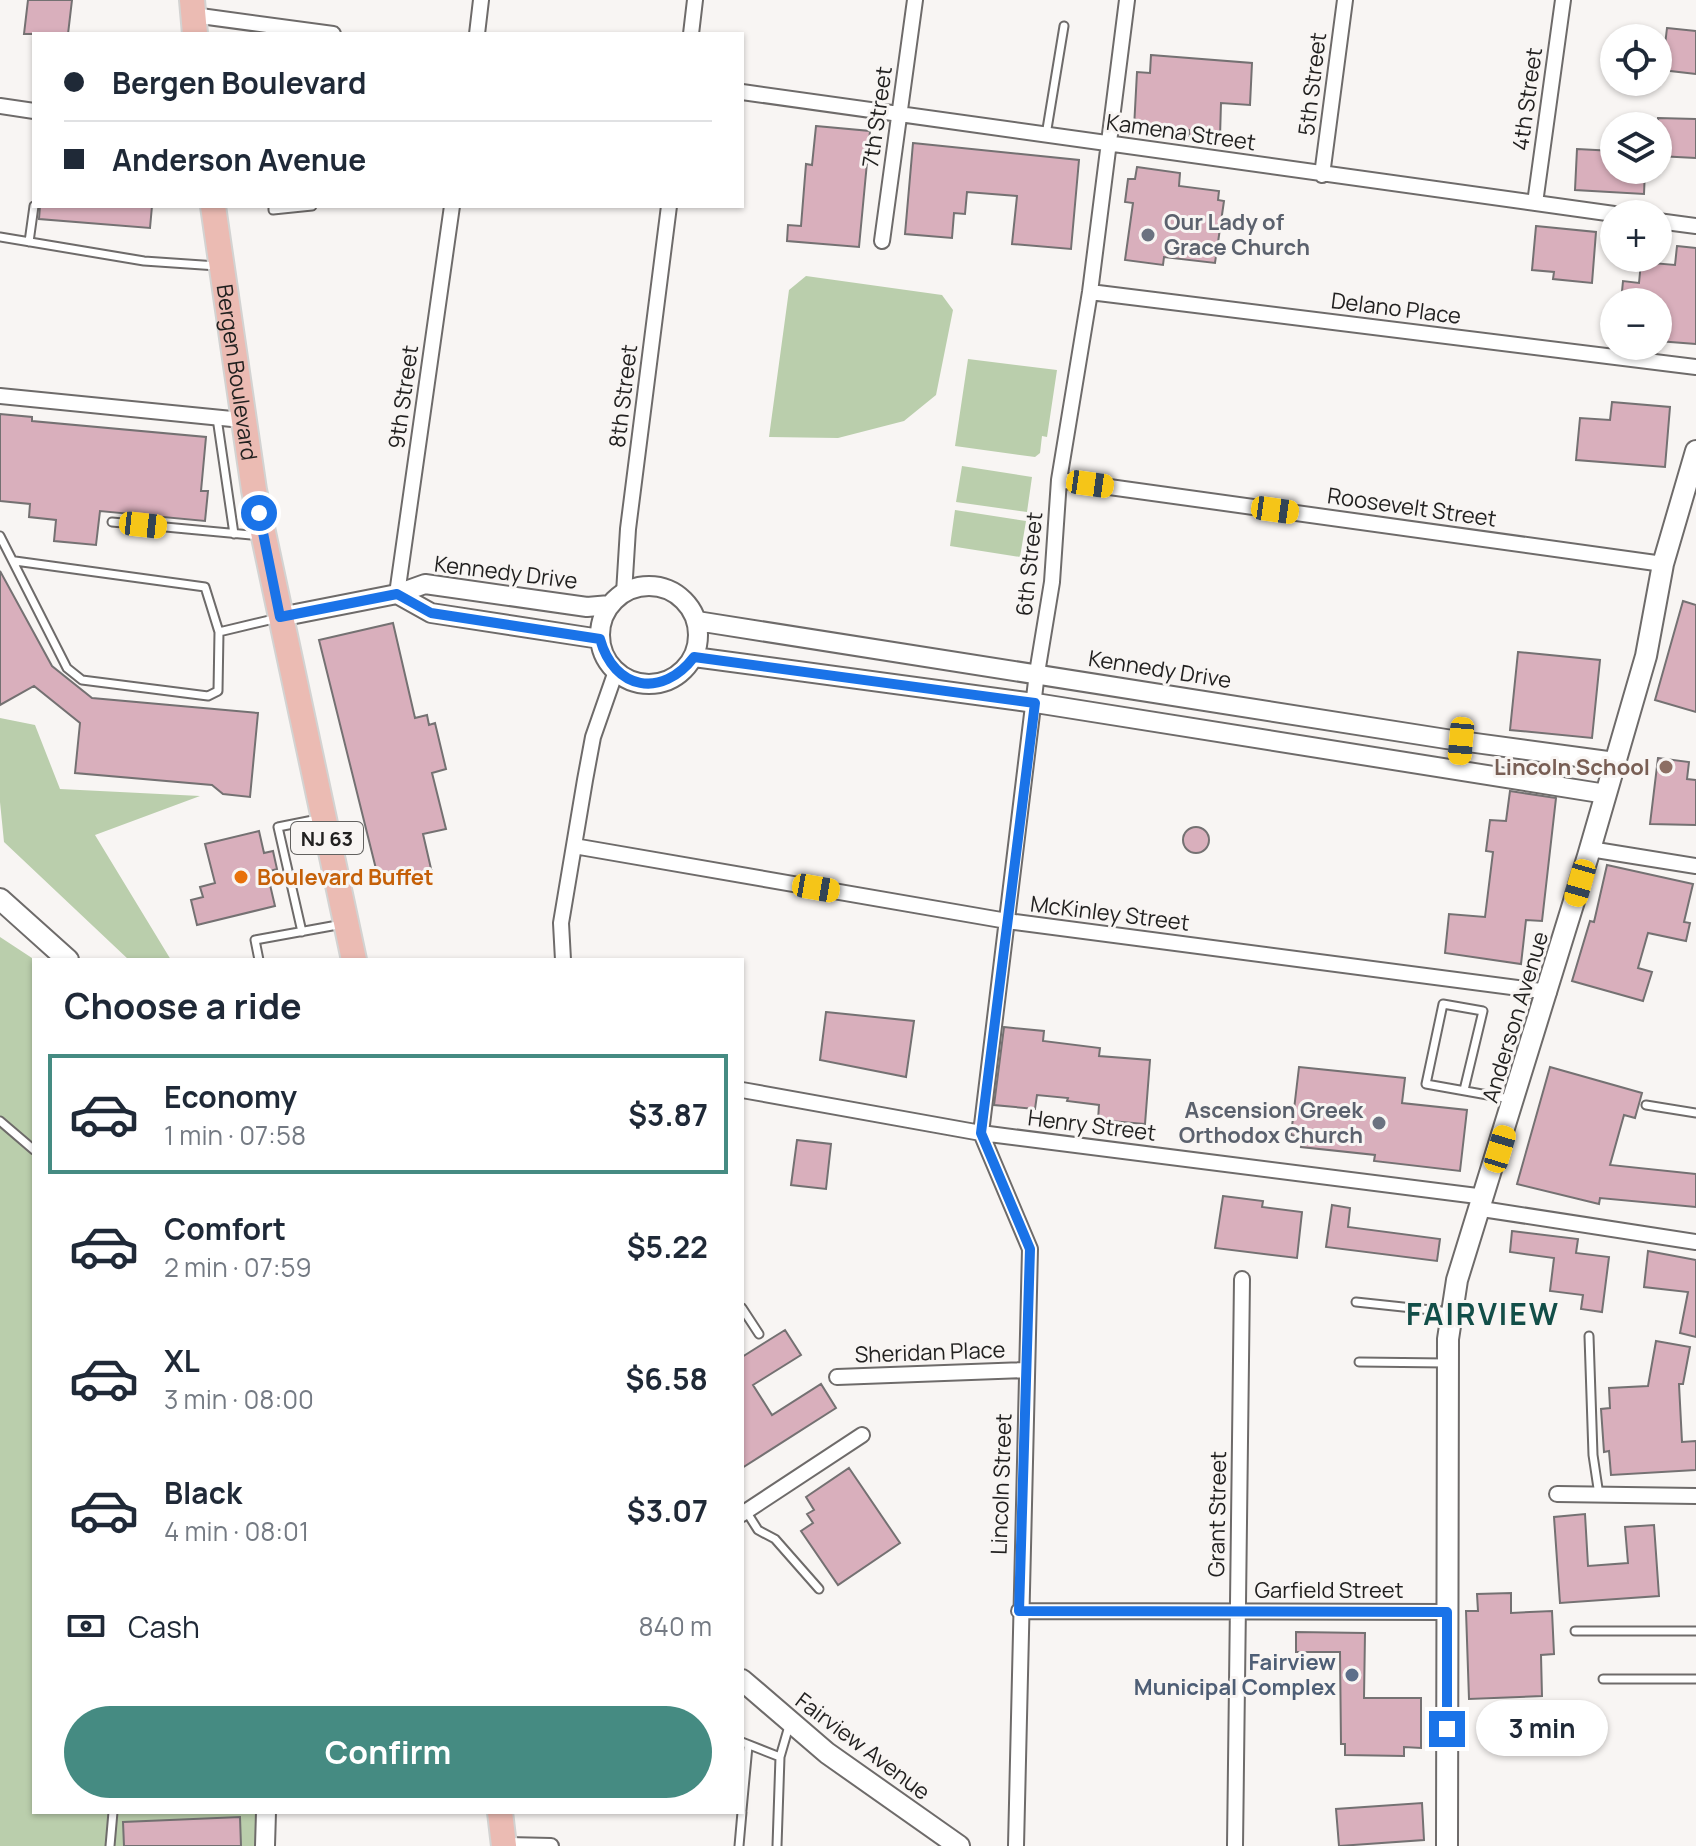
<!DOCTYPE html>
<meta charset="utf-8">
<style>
:root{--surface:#fff;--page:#f2f2f3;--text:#1f2937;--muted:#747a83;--line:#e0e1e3;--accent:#458b82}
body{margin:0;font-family:Manrope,sans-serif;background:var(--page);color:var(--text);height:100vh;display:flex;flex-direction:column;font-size:30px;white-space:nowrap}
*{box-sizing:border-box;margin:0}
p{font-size:26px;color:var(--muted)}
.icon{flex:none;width:44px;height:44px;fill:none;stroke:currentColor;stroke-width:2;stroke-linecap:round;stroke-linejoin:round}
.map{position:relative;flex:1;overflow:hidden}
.drawer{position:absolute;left:32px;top:958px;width:712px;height:856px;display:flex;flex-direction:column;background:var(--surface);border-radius:0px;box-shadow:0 2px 6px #0004}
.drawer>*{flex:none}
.guide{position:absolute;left:32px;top:32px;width:712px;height:176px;border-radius:0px;box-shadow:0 2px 6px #0004;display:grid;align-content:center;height:176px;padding:0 32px;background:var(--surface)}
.tools{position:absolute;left:1600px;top:24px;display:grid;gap:16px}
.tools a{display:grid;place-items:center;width:72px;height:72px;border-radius:50%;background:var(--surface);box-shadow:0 2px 6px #0004;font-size:40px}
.end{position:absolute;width:36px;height:36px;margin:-18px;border:10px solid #1a73e8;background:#fff;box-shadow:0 0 0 4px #fff}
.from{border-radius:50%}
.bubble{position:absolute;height:56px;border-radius:28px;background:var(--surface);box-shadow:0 2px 6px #0004;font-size:26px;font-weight:700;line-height:56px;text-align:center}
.car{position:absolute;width:24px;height:48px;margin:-24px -12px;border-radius:10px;box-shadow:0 0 6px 2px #0007;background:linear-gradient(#f5c518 24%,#345 0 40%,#f5c518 0 76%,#345 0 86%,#f5c518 0)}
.guide b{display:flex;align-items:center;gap:28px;height:76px;font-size:30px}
.guide b+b{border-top:2px solid var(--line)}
.guide i{width:20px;height:20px;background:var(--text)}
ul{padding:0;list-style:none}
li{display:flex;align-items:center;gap:24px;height:120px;margin:0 16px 12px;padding:0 16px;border:4px solid transparent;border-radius:0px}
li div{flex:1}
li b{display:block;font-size:30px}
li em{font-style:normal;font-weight:700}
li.active{border-color:var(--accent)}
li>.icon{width:72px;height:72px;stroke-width:1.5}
h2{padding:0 32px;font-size:36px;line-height:96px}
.pay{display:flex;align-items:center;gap:20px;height:88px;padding:0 32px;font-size:30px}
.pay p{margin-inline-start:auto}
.cta{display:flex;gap:16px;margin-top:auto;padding:16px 32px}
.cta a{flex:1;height:92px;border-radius:48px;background:var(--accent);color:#fff;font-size:32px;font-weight:700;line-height:92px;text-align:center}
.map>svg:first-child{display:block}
.green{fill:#baceac}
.building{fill:#d9afbc;stroke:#747172;stroke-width:2}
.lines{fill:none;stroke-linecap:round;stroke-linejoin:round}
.service-casing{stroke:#6e6b6a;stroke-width:11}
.minor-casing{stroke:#6e6b6a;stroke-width:18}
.tertiary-casing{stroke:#6e6b6a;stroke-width:22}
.secondary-casing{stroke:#6e6b6a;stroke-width:24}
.primary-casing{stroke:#d3d3d2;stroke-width:28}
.service{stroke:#fff;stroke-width:7}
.minor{stroke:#fff;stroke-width:14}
.tertiary{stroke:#fff;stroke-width:18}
.secondary{stroke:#fff;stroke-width:20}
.primary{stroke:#ebbbb3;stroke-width:24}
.route{stroke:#1a73e8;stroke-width:10}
.worship-dot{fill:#6b7280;stroke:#f8f5f3;stroke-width:3}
.education-dot{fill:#8d6e63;stroke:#f8f5f3;stroke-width:3}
.food-dot{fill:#e8710a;stroke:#f8f5f3;stroke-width:3}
.service-dot{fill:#5c6f8a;stroke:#f8f5f3;stroke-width:3}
.labels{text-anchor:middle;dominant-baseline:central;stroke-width:6;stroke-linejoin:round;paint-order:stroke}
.shield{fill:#f8f5f3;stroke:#62615f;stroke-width:2}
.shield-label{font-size:20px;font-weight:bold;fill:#222120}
.street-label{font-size:22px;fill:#222120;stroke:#f8f5f3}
.worship-label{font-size:22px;font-weight:bold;fill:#5b616d;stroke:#f8f5f3;text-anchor:start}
.education-label{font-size:22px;font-weight:bold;fill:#785e54;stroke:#f8f5f3;text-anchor:end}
.food-label{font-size:22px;font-weight:bold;fill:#c56008;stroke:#f8f5f3;text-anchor:start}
.service-label{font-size:22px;font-weight:bold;fill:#4e5e75;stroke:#f8f5f3;text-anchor:end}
.district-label{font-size:30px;font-weight:bold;letter-spacing:2px;fill:#124e48;stroke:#f8f5f3}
</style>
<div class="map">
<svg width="1696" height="1846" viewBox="0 0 1696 1846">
<rect width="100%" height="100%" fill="#f8f5f3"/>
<path class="green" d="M806 276 942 295 953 310 936 395 904 421 838 438 769 437 789 290Z
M968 359 1057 370 1047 437 1042 436 1040 453 1035 457 955 446Z
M962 466 1032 477 1027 512 956 502Z
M955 510 1026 521 1020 557 950 546Z
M0 718 35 725 60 789 200 796 95 835 171 960H129L4 842 0 802Z
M0 937 35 960 34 1812H259L258 1846H0Z"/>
<path class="building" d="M28 0H72L68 34H24Z
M1667 28 1696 31V74L1662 70Z
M1151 55 1252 63 1250 105 1221 103 1220 137 1189 136V130L1134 128 1137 72 1150 73Z
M1658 118 1696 119V158L1658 156Z
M816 126 870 131 859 247 787 241 788 225 801 226 806 164 812 165Z
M913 143 1079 160 1071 249 1012 244 1017 196 967 192 965 214 954 213 952 238 905 234Z
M1577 149 1614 151V170H1645L1644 194 1575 190Z
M1137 167 1180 173 1179 186 1219 191 1218 200 1224 201 1215 263 1164 257 1163 265 1125 260 1133 203 1125 202 1128 179H1135Z
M40 206H152L150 228 39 219Z
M1536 226 1596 232 1592 283 1553 279 1554 272 1532 270Z
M1677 246 1696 248V344L1658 341V302H1621L1623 281 1639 283 1641 262 1675 265Z
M1612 402 1670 407 1665 467 1576 460 1580 418 1610 420Z
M0 414 32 417V421L206 437 201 491H208L205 521 100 511 96 545 54 541 56 520 29 517 30 504 0 501Z
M0 571 52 666 92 698 258 713 250 797 223 794 212 785 75 773 80 723 34 686 0 705Z
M1683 601 1696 605V712L1655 700Z
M393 623 415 718 427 715 429 725 435 723 446 769 432 773 446 829 423 834 432 873 380 885 319 640Z
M1518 652 1600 660 1592 738 1510 730Z
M1658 758 1689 762 1687 779 1696 780V825L1650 824Z
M1510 791 1556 798 1542 921 1526 920 1521 964 1445 953 1449 914 1485 917 1493 852 1486 851 1490 820 1506 821Z
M1183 840a13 13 0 1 1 26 0a13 13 0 1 1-26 0Z
M259 831 264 853 273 851 277 869 267 872 275 906 197 925 191 900 203 897 200 887 215 883 205 844Z
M1607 865 1693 884 1684 922 1690 923 1686 941 1648 933 1638 968 1652 972 1643 1001 1572 981 1590 921 1594 922Z
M826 1012 914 1021 906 1077 820 1060Z
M1004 1027 1044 1031 1043 1041 1100 1048 1099 1056 1150 1060 1145 1124 1098 1120 1099 1105 1067 1101 1068 1098 1037 1095 1035 1109 994 1105Z
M1299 1067 1405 1078 1402 1103 1467 1110 1460 1171 1374 1161 1375 1155 1301 1147 1303 1137 1291 1135Z
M1550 1067 1642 1093 1635 1118 1624 1115 1610 1165 1696 1174V1207L1600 1198 1599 1204 1517 1184Z
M797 1140 831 1144 826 1189 791 1185Z
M1223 1196 1263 1201 1262 1207 1302 1212 1297 1258 1215 1248Z
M1332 1205 1350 1208 1348 1227 1440 1239 1437 1261 1326 1247Z
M1512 1231 1578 1239 1576 1253 1609 1257 1602 1312 1581 1309 1583 1295 1550 1291 1554 1258 1510 1252Z
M1648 1251 1696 1260V1337L1680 1333 1688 1292 1644 1287Z
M785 1330 801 1355 753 1385 772 1415 821 1384 836 1408 742 1468V1357Z
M1656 1341 1690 1347 1683 1384H1679L1682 1442 1696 1441V1470L1611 1475 1609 1451 1604 1452 1601 1409 1610 1408 1609 1388 1648 1386Z
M849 1468 900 1543 838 1585 801 1531 813 1523 807 1514 814 1510 806 1497Z
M1585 1514 1588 1566 1628 1563 1625 1527 1654 1525 1659 1596 1560 1603 1554 1517Z
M1511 1593V1613L1552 1611 1554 1654 1541 1655 1542 1696 1469 1699 1466 1611H1478L1477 1594Z
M1296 1632 1365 1633 1364 1698H1421V1748L1404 1747V1756L1345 1755V1744H1341L1340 1652H1296Z
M1422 1803 1424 1840 1339 1846 1336 1809Z
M240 1817 241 1846H124L123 1822Z"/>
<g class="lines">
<defs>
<path id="service" d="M1046 135 1064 26
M273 206V210L312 206
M0 237 144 261 217 266
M29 242 34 206
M217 418 234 534
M112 522 261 536
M0 536 67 668 82 680 208 696 218 691 219 632 205 587 15 561
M219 632 278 618
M302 932 278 827 318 819
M259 960 255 940 343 924
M1464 1090 1483 1011 1443 1004 1426 1084 1510 1099
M1646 1105 1696 1113
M0 1121 34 1150
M1356 1302 1450 1312
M742 1308 759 1334
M1589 1336 1593 1455 1599 1495
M1359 1362 1446 1363
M746 1511 758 1530 775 1539 819 1589
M1575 1631H1696
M1603 1679H1696
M742 1742 780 1757 789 1726
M742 1810 748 1746
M110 1846 113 1812
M739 1846 742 1812
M777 1846 780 1757"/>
<path id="minor" d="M193 15 333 34
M477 34 481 0
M691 34 695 0
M742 92 1614 214
M0 106 34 111
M1322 175 1345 0
M1535 203 1563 0
M1658 221 1696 226
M882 241 915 0
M1090 292 1696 367
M0 396 242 420
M1059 480 1663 564
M624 593 628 529 669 206
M397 594 452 206
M574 846 1007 921 1549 992
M1590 849 1696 866
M563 960 561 923 585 780 593 737 616 671
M742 1090 981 1133 1485 1197
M1482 1209 1696 1242
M837 1377 1026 1370
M1557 1494 1696 1496
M742 1514 862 1435
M1019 1611 1447 1612
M504 1845 551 1846
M1016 1846 1030 1249 981 1133 1037 673 1052 582 1059 480 1090 292 1127 0
M1235 1846 1242 1279"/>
<path id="tertiary" d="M600 635a49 49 0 1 1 98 0a49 49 0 1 1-98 0Z
M397 594 431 613 600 639
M280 617 397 594 425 584 587 607 610 605
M697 621 1446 739 1615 762
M694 657 1042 704 1606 794
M265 1846 266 1812"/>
<path id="secondary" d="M0 899 68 960
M742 1680 827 1753 959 1846
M1447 1846 1448 1339 1457 1280 1588 856 1646 656 1663 564 1696 451"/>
<g id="primary">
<path d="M192 0 195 34"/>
<path id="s1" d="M213 206 254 490 354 960"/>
<path d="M500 1812 504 1846"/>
</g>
</defs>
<use href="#service" class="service-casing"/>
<use href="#minor" class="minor-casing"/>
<use href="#tertiary" class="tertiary-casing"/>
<use href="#secondary" class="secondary-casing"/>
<use href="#primary" class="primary-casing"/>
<use href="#service" class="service"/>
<use href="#minor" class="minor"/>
<use href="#tertiary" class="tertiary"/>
<use href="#secondary" class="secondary"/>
<use href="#primary" class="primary"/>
</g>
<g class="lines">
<path class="route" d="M259 513 280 617 397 594 431 613 600 639C614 690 662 699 694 657L1035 703 981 1133 1030 1249 1019 1611 1447 1612V1729"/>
</g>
<g class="worship-dot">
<circle cx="1148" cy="235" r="8"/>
<circle cx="1379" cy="1123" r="8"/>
</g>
<circle class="education-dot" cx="1666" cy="767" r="8"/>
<circle class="food-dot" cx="241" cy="877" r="8"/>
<circle class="service-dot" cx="1352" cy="1675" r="8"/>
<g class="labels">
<rect class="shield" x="291" y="822" width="72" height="32" rx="6"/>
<g class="shield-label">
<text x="327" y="838">NJ 63</text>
</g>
<g class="street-label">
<text transform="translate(1312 84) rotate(-83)">5th Street</text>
<text transform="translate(1527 99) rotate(-82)">4th Street</text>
<text transform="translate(877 117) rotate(-82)">7th Street</text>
<text transform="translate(1181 132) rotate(8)">Kamena Street</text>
<text transform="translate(1396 308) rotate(7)">Delano Place</text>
<text stroke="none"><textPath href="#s1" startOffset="168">Bergen Boulevard</textPath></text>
<text transform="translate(623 396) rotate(-83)">8th Street</text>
<text transform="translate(403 397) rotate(-82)">9th Street</text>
<text transform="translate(1412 507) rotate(8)">Roosevelt Street</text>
<text transform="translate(1029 564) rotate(-84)">6th Street</text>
<text transform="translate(506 572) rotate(7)">Kennedy Drive</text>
<text transform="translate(1160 669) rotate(9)">Kennedy Drive</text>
<text transform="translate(1110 913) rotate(7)">McKinley Street</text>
<text transform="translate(1515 1017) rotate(-73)">Anderson Avenue</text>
<text transform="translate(1092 1125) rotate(7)">Henry Street</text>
<text transform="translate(930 1352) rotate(-2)">Sheridan Place</text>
<text transform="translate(1001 1484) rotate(-88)">Lincoln Street</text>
<text transform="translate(1217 1514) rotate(-89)">Grant Street</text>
<text x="1329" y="1590">Garfield Street</text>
<text transform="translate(863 1746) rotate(37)">Fairview Avenue</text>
</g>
<g class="worship-label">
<text x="1164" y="222">Our Lady of<tspan x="1164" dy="25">Grace Church</tspan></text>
<text x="1363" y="1110" text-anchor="end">Ascension Greek<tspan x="1363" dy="25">Orthodox Church</tspan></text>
</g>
<g class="education-label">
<text x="1650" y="767">Lincoln School</text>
</g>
<g class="food-label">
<text x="257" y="877">Boulevard Buffet</text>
</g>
<g class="service-label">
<text x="1336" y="1662">Fairview<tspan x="1336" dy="25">Municipal Complex</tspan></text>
</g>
<g class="district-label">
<text x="1483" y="1313">FAIRVIEW</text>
</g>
</g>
</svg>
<div class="tools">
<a><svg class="icon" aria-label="locate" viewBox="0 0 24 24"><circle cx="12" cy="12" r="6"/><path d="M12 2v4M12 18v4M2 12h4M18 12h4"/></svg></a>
<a><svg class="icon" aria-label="layers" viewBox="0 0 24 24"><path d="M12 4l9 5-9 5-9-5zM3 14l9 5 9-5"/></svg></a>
<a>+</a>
<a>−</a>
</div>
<i class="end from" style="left:259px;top:513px"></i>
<i class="end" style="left:1447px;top:1729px"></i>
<div class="bubble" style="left:1476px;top:1700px;width:132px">3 min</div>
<i class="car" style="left:1090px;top:484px;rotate:98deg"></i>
<i class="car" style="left:1275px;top:510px;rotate:98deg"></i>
<i class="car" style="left:143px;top:525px;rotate:96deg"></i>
<i class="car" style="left:1461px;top:741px;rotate:185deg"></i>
<i class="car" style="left:1580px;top:883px;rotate:196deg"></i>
<i class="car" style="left:816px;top:888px;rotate:100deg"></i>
<i class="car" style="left:1500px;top:1149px;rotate:17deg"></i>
<div class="guide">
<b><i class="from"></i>Bergen Boulevard</b>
<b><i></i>Anderson Avenue</b>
</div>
<section class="drawer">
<h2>Choose a ride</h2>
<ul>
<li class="active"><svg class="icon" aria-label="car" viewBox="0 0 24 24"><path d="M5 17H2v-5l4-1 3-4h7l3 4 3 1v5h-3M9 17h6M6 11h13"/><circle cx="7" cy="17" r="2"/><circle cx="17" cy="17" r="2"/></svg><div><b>Economy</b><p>1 min · 07:58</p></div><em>$3.87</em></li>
<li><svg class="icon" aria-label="car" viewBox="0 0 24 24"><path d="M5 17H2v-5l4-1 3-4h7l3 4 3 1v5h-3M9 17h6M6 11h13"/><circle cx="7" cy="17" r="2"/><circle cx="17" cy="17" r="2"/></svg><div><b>Comfort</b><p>2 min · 07:59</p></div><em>$5.22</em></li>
<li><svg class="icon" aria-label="car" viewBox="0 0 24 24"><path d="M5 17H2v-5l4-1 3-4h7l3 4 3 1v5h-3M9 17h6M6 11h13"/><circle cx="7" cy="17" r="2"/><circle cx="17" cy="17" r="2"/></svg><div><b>XL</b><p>3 min · 08:00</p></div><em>$6.58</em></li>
<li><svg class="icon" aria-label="car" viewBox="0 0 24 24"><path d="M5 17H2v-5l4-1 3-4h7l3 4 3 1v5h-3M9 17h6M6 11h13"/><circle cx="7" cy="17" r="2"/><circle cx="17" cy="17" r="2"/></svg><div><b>Black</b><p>4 min · 08:01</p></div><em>$3.07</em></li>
</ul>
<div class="pay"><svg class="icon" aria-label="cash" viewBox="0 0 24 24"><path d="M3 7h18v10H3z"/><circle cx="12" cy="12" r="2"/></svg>Cash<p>840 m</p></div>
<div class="cta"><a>Confirm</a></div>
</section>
</div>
